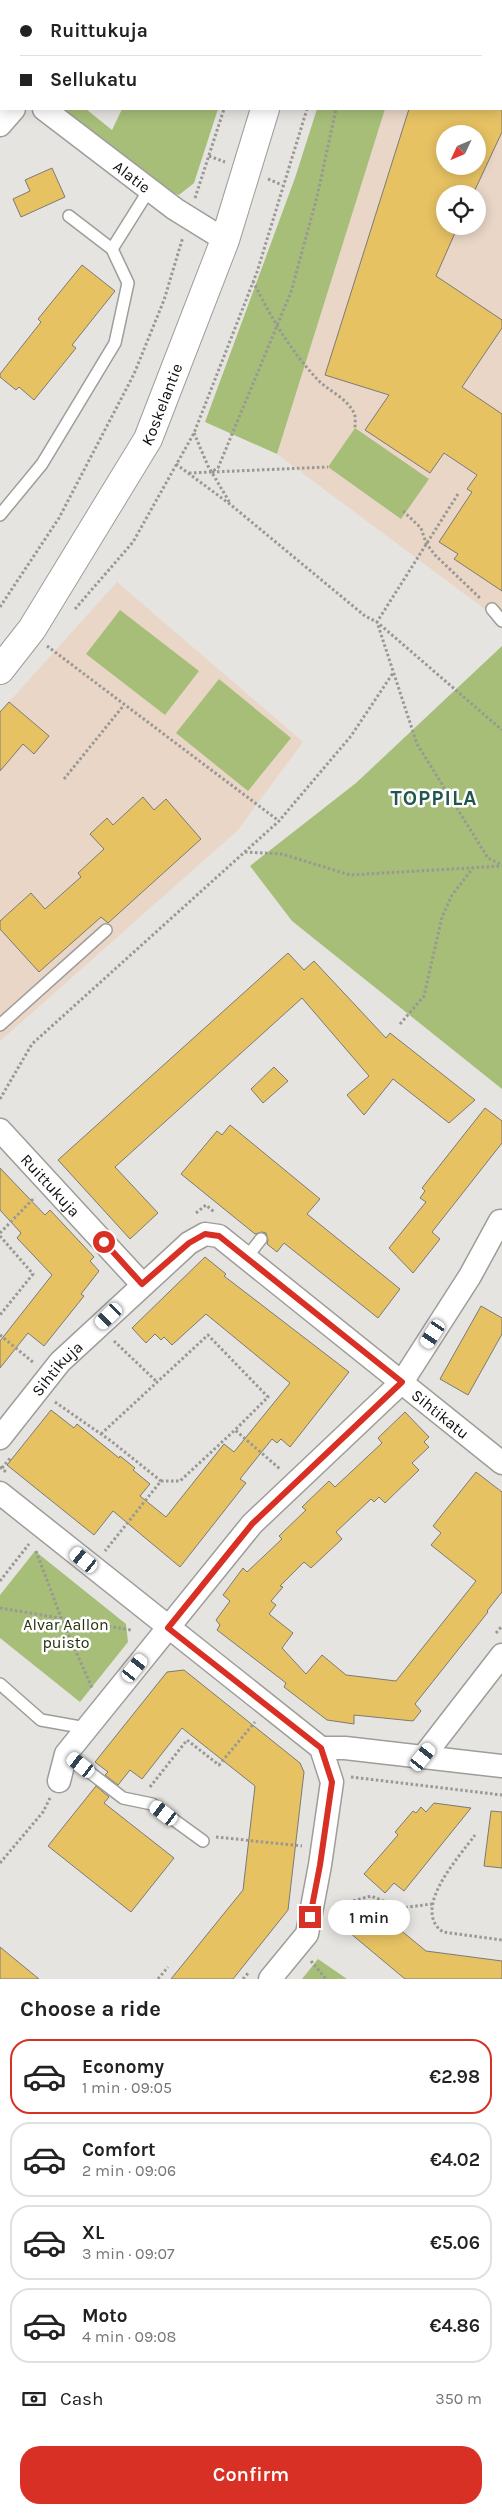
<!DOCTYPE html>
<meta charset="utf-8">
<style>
:root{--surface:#fff;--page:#f6f6f6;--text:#222;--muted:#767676;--line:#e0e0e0;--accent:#d93025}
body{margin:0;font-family:Karla,sans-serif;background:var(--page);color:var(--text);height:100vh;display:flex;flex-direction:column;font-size:19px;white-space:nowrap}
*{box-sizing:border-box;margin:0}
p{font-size:16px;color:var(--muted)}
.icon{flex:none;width:28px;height:28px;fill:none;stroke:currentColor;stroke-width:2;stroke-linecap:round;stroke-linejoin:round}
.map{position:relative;height:1979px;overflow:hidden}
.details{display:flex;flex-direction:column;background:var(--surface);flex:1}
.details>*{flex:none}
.guide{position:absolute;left:0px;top:0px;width:502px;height:110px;box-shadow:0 2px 12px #0003;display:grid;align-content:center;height:110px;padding:0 20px;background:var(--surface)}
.needle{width:32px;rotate:226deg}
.controls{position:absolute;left:436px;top:125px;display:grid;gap:10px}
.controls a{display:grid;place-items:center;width:50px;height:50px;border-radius:50%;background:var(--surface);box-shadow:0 2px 12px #0003;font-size:25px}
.end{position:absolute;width:22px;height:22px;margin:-11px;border:6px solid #d93025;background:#fff;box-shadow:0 0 0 2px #fff}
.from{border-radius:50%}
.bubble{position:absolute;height:35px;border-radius:18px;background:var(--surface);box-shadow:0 2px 12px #0003;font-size:16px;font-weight:600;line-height:35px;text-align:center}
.car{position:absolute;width:15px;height:30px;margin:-15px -8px;border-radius:6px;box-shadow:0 0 4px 1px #0007;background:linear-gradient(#fff 24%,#345 0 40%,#fff 0 76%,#345 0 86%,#fff 0)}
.guide b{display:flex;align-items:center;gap:18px;height:48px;font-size:19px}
.guide b+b{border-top:1px solid var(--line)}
.guide i{width:12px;height:12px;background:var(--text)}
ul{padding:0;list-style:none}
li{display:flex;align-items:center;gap:15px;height:75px;margin:0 10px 8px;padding:0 10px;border:2px solid var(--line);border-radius:20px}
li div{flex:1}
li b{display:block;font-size:19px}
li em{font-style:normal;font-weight:600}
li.current{border-color:var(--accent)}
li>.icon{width:45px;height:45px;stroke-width:1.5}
h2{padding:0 20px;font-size:22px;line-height:60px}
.pay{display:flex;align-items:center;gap:12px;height:55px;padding:0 20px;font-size:19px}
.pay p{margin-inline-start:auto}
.primary-button{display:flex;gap:10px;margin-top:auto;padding:10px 20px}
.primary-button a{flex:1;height:58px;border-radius:20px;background:var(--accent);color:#fff;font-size:20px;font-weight:600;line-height:58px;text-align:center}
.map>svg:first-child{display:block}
.education{fill:#e9d6c7;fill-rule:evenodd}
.green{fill:#a6be78}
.building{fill:#e7c263;stroke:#7b7a77;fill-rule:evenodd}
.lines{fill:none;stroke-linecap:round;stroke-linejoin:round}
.service-casing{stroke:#9e9d9a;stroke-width:14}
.minor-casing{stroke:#9e9d9a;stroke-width:25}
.secondary-casing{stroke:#9e9d9a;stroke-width:30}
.path{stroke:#999895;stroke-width:3;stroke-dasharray:2.5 2.5;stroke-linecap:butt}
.service{stroke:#fff;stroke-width:11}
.minor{stroke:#fff;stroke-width:22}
.secondary{stroke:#fff;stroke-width:28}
.route{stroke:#d93025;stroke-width:6}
.labels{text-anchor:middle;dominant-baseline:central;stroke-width:5;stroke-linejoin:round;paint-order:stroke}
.street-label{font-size:16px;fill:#0d0c0b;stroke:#fff}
.park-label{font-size:16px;fill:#26310b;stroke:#fff}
.district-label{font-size:21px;font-weight:bold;letter-spacing:1px;fill:#20564b;stroke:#fff}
</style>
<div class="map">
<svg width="502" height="1979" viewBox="0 0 502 1979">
<rect width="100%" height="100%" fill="#e5e4e1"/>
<path class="education" d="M418 0H502V622L277 454 385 109H501V1ZM445 134H478V166H445ZM445 194H478V226H445Z
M117 582 303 742 237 831 0 1041V712Z"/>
<path class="green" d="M156 0H252L156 1Z
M62 109H86L112 130 122 109H218L194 183 179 195C139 181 95 137 62 109Z
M317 109H385L277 454 205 422 295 178Z
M355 428 429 479 401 519 328 467Z
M120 610 199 671 165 715 86 654Z
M502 646V1089L292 921 250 866 356 783Z
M219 679 291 738 248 791 176 733Z
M35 1551 126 1624 128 1642 80 1702 0 1638V1595Z
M318 1959 347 1979H302Z"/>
<path class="building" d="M409 109H502V132L473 194H445V226H458L436 276 502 320V328L462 387 502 414V591L454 559 458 554 439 542 472 492 467 489 477 475 444 453 430 473 365 430 389 395 325 375ZM445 134H478V166H445Z
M52 168 65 197 21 217 13 199 30 191 25 180Z
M82 265 115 291 72 345 76 348 34 400 19 387 16 390 0 377V374L41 322 38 319Z
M9 702 49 736 34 754 23 744 0 771V712Z
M143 797 154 810 166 799 201 839 108 923 101 917 39 972 0 929V921L31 893 45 909 81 877 78 873 104 849 90 834 107 818 113 825Z
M288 953 304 970 314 961 386 1038 390 1033 475 1100 449 1123 393 1079 364 1115 347 1095 369 1076 302 998 115 1167 158 1213 130 1239 58 1160Z
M274 1067 288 1081 263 1103 251 1089Z
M485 1108 502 1121V1143L432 1232 440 1239 413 1273 389 1248 426 1202 420 1198 425 1191 422 1188Z
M230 1125 320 1199 307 1214 400 1289 378 1318 284 1243 277 1252 267 1244 268 1240 266 1233 262 1232 255 1234 181 1174 217 1131 222 1135Z
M0 1168 45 1215 50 1210 94 1257 90 1261 99 1271 81 1294 84 1296 44 1346 28 1333 0 1368V1341L52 1275 17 1238 21 1233 0 1210Z
M205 1257 226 1274 224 1276 349 1372 290 1447 281 1439 277 1443 272 1439 240 1479 246 1483 180 1567 113 1511 94 1535 7 1465 51 1410 74 1428 77 1424 119 1458 120 1456 135 1468 133 1470 150 1484 140 1496 166 1517 224 1444 234 1452 290 1383 206 1314 172 1345 164 1337 161 1340 155 1334 146 1343 132 1328Z
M481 1306 502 1318V1334L468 1395 440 1379Z
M405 1412 429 1437 424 1442 429 1447 412 1463 419 1470 385 1503 379 1497 374 1502 371 1499 336 1532 342 1539 311 1568 304 1562 280 1586 283 1587 271 1601 276 1605 269 1614 293 1633 282 1648 306 1674 322 1655 346 1675 396 1681 476 1581 431 1545 441 1533 433 1526 476 1472 502 1492V1592L487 1611 488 1612 415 1704 421 1711 413 1721 354 1715V1724L327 1720 284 1687 286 1683 217 1630 220 1625 216 1620 230 1601 223 1595 243 1568 247 1572 282 1539 279 1536 306 1510 302 1507 329 1481 335 1487 382 1443 378 1438Z
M184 1670 300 1763 304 1772 288 1910 233 1979H171L243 1890 255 1786 182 1728 142 1779 130 1770 118 1785 105 1775 108 1772 95 1762 167 1672Z
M96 1786 109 1797 104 1803 174 1858 131 1912 48 1846Z
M434 1803 471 1808 404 1891 394 1883 385 1893 364 1874 398 1835 395 1832 413 1811 416 1813 421 1807 426 1812Z
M491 1811 502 1812V1868L484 1866Z
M382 1915 426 1951 502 1961V1979H405L350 1933 363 1916 374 1925Z
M0 1947 39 1979H0Z"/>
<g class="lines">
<defs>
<path id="service" d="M69 216 112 249
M0 515 42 464 115 343 128 283 112 249 149 190
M492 609 502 621
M0 1025 106 930
M246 1258 261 1239
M0 1684 41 1720 86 1728
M66 1754 123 1798 152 1804 203 1841"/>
<g id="minor">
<path d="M20 1 21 0"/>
<path d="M0 69 1 64"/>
<path id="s1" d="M44 109 175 209 225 240"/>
<path d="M0 125 14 109"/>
<path id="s2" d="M0 1130 142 1284"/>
<path id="s3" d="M0 1438 60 1362 189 1243 205 1234 219 1236 502 1463"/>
<path d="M0 1493 321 1748 332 1782 320 1865 307 1934 270 1979"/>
<path d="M321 1748H345L502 1766"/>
<path d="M423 1757 502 1655"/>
<path d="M59 1781 66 1754 252 1524 402 1382 470 1276 500 1221"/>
</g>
<g id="secondary">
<path d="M299 1 300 0"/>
<path id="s4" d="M0 670 32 629 148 439 225 240 265 109"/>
</g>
</defs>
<use href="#service" class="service-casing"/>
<use href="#minor" class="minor-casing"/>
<use href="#secondary" class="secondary-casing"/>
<path class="path" d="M257 1 258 0
M341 1 342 0
M366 1 367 0
M209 156 225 162
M268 179 282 185
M195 198 224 109
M253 281C270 316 290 350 317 379 327 390 347 398 354 413 356 417 355 423 355 428
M194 433 208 466 230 503
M176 464 231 505 365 616 377 622 502 730
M212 472 328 467
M189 473 211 472 218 468 291 292 317 197 336 109
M458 494 377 622 417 744 488 858 502 865
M403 511 421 528 426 543 435 555 481 599
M0 607 59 518 134 374 164 300 183 237
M75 609 133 542 194 433 257 272 307 109
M47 646 279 821
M64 779 124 705
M245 852 282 854 350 875 502 866
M400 1024 424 996 442 917 452 895 473 868
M0 1099 32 1044 279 821 351 736 393 673
M196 1213 206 1205 214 1212
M0 1233 35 1197
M0 1236 33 1274 0 1315
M0 1335 34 1363
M114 1341 157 1382
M55 1402 111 1441 161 1481 105 1551
M101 1434 208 1335 268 1397 235 1430
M0 1467 6 1472
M2 1468 11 1457
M161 1481H180L235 1430 280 1469
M36 1551 62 1620 92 1688
M0 1581 29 1544
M0 1608 131 1630
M496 1633 502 1626
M351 1777 502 1795
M150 1787 187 1740 219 1765 255 1722
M475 1835C460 1856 410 1909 443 1932L502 1940
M216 1837 302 1846
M0 1863 43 1812 50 1798
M334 1906 371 1896 401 1908 432 1904
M311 1961 326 1979
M158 1979 168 1967
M243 1979 249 1972"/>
<use href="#service" class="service"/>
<use href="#minor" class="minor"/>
<use href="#secondary" class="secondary"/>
</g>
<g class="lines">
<path class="route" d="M104 1242 142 1284 189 1243 205 1234 219 1236 402 1382 252 1524 168 1628 321 1748 332 1782 320 1865 310 1917"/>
</g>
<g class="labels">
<g class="street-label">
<text stroke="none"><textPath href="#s1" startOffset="111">Alatie</textPath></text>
<text stroke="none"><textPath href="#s4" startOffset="312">Koskelantie</textPath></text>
<text stroke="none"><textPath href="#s2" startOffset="75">Ruittukuja</textPath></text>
<text stroke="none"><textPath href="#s3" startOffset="90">Sihtikuja</textPath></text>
<text stroke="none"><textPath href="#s3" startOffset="589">Sihtikatu</textPath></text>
</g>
<g class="park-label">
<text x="66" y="1624">Alvar Aallon<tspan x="66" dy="18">puisto</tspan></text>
</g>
<g class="district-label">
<text x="434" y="798">TOPPILA</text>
</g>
</g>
</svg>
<div class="controls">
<a><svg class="needle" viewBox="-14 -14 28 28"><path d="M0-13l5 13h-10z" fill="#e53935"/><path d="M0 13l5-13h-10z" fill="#767676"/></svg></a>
<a><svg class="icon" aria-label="locate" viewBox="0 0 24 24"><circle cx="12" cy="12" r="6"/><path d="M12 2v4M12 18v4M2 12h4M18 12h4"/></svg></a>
</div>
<i class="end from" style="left:104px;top:1242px"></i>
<i class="end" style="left:310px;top:1917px"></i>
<div class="bubble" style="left:328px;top:1900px;width:82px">1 min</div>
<i class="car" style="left:109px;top:1316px;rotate:226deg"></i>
<i class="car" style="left:433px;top:1334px;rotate:213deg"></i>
<i class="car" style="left:84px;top:1560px;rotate:309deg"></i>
<i class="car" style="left:135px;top:1668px;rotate:39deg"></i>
<i class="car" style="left:423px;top:1757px;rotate:39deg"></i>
<i class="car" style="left:81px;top:1765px;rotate:308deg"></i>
<i class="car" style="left:164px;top:1813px;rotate:307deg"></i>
<div class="guide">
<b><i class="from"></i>Ruittukuja</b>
<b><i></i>Sellukatu</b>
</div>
</div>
<section class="details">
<h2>Choose a ride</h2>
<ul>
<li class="current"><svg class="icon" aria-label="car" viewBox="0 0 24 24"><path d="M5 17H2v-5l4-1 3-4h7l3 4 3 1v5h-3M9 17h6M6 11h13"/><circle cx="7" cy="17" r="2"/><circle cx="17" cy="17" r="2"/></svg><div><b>Economy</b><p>1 min · 09:05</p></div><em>€2.98</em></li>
<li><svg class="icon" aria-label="car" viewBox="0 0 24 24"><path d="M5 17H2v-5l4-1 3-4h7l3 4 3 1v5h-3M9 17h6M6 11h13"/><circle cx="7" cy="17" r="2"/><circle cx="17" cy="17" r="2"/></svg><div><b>Comfort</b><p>2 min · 09:06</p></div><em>€4.02</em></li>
<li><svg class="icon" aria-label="car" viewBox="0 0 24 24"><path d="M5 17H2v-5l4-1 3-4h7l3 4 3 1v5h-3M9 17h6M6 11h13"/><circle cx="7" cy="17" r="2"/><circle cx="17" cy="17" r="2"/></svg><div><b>XL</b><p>3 min · 09:07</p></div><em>€5.06</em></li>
<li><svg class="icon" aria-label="car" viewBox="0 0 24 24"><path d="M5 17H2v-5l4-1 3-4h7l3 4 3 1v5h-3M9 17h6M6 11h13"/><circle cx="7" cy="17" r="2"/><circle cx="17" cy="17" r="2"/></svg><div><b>Moto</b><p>4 min · 09:08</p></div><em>€4.86</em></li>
</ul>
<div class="pay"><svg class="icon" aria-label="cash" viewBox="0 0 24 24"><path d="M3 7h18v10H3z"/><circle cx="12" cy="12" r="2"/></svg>Cash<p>350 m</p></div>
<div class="primary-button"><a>Confirm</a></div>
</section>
